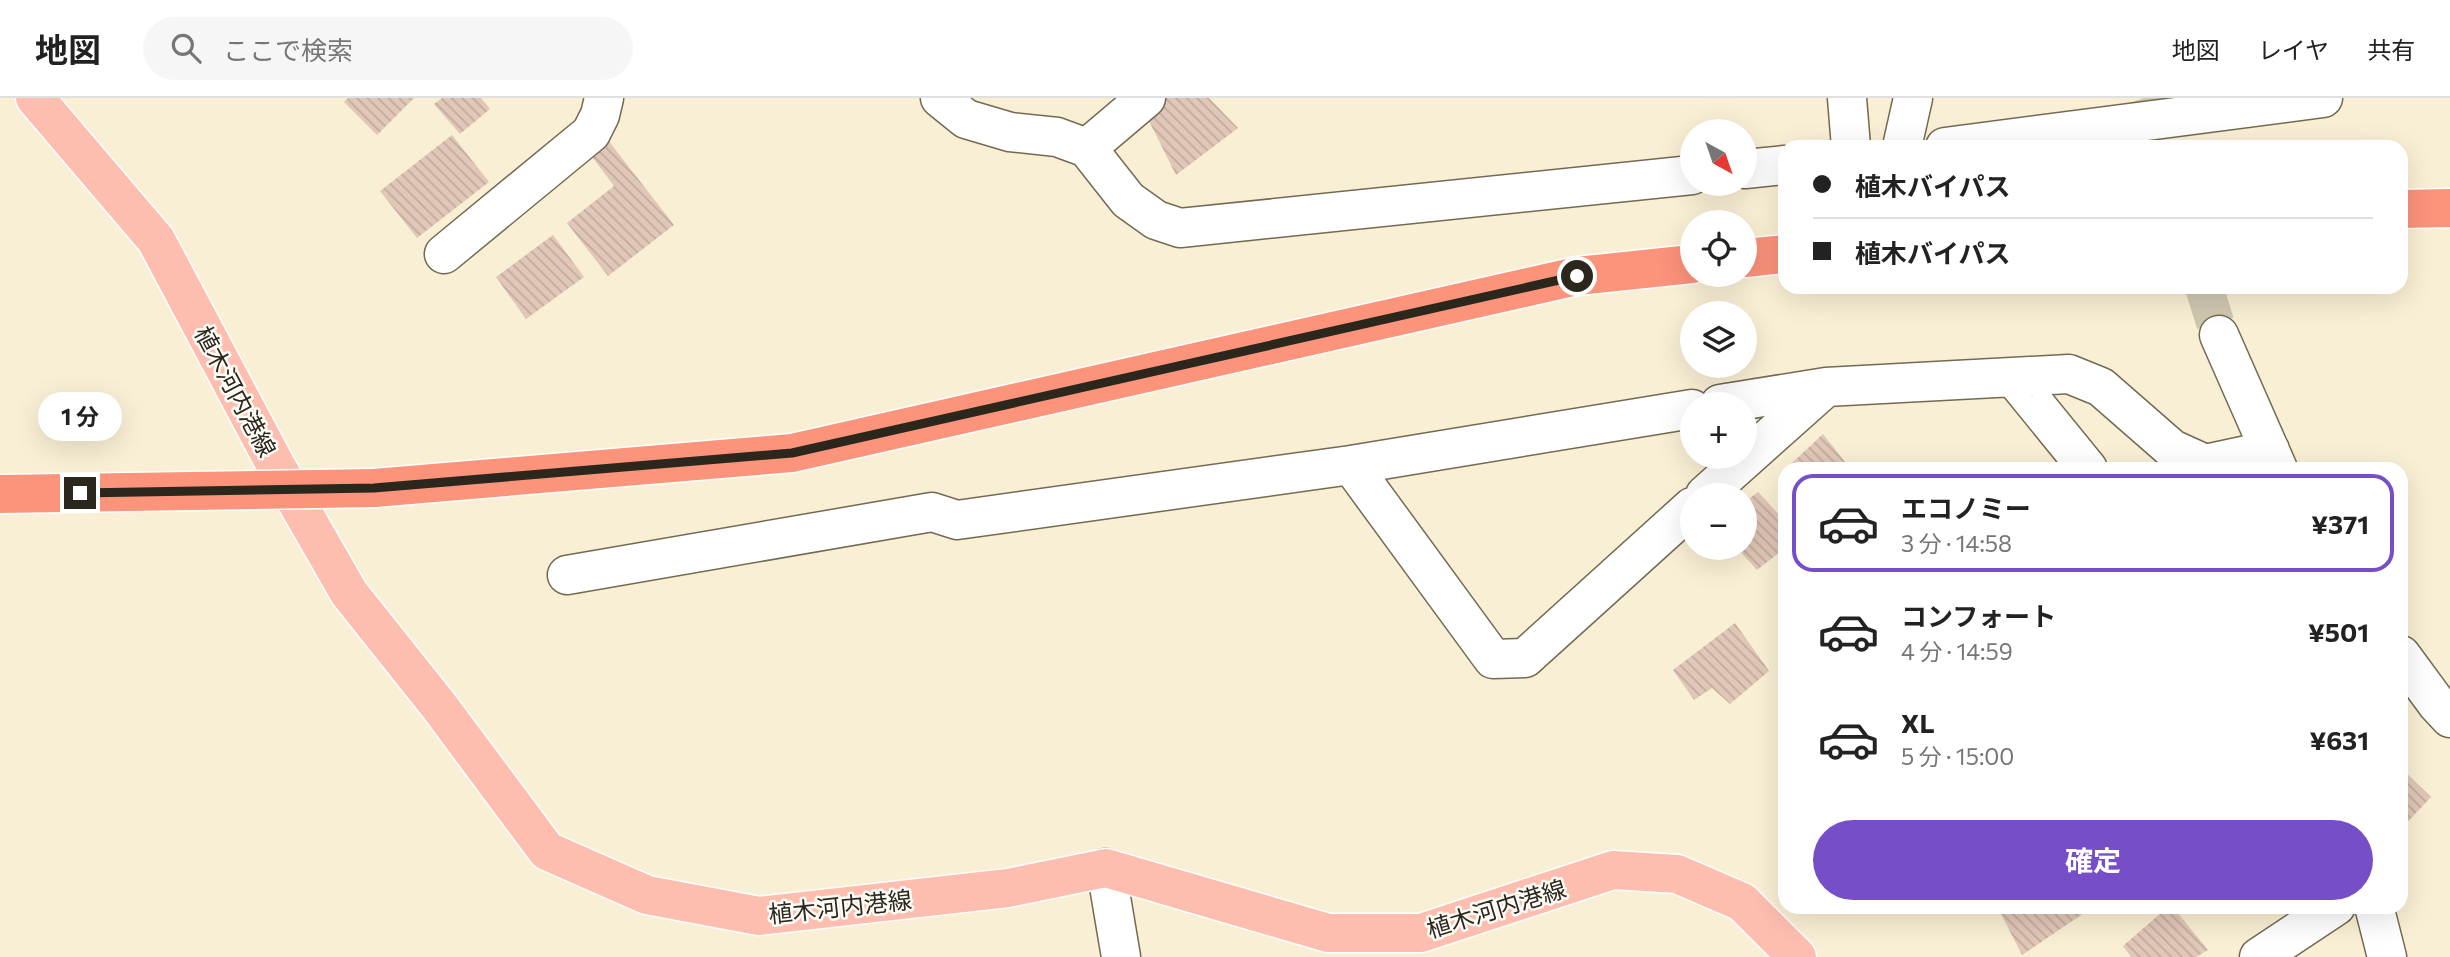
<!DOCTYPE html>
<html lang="ja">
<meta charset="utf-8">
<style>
:root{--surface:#fff;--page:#f6f6f6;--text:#222;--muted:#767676;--line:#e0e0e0;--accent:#764ec7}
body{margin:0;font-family:Commissioner,"Noto Sans JP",sans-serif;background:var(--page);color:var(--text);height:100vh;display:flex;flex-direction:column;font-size:26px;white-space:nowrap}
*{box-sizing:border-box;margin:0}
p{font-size:23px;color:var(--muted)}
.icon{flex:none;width:38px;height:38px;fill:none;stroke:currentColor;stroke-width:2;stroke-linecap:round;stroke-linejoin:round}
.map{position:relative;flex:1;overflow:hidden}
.details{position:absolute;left:1778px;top:364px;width:630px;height:452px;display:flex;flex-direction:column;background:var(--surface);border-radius:21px;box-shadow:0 7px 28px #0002}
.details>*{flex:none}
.hud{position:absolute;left:1778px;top:42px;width:630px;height:154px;border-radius:21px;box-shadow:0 7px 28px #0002;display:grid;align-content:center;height:154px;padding:0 35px;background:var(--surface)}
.needle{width:46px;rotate:140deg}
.controls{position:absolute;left:1680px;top:21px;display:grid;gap:14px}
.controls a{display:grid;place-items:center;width:77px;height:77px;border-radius:50%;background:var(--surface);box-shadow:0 7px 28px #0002;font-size:35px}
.end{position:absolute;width:32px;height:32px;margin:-16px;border:9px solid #2b271d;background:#fff;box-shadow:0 0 0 4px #fff}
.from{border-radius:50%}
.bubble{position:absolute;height:49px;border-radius:24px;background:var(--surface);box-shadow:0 7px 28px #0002;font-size:23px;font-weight:700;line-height:49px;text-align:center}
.hud b{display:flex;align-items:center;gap:24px;height:66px;font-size:26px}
.hud b+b{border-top:2px solid var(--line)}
.hud i{width:18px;height:18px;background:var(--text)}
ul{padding:12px 0 0;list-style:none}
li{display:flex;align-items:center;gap:21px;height:98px;margin:0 14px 10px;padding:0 21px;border:4px solid transparent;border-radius:21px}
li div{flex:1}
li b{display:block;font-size:26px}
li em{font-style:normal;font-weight:700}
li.active{border-color:var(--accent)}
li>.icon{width:63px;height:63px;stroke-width:1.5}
.primary-button{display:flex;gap:14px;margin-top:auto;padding:14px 35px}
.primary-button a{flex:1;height:80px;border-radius:42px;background:var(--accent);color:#fff;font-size:28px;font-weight:700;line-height:80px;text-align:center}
header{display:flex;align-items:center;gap:42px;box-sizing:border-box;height:98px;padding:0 35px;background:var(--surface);border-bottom:2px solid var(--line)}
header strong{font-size:33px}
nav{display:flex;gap:38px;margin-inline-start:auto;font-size:24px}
.search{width:490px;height:63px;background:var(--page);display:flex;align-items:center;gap:18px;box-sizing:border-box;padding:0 24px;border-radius:38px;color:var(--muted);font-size:26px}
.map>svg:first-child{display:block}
.building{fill:url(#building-back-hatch)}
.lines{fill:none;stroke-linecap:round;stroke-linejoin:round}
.minor-tunnel{stroke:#d0c7af;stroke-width:38;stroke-dasharray:38 19;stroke-linecap:butt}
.minor-casing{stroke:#736a53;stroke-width:41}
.major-casing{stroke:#fff;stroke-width:41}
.highway-casing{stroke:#fff;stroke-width:41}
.minor{stroke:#fff;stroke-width:38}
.major{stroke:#fdbeb0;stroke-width:38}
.highway{stroke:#fc937b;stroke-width:38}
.highway-bridge-casing{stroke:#fff;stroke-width:41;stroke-linecap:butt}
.highway-bridge{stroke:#fc937b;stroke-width:38}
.route{stroke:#2b271d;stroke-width:9}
.labels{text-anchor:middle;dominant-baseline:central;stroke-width:5;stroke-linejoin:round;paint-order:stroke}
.street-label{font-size:24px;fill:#2b271d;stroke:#fefcf7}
</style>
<header>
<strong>地図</strong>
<div class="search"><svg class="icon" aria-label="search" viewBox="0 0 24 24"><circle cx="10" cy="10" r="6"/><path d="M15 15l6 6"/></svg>ここで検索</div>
<nav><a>地図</a><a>レイヤ</a><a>共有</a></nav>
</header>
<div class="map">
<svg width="2450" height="859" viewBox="0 0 2450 859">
<defs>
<pattern id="building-back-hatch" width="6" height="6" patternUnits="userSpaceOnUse" patternTransform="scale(1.75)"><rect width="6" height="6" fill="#e1c7b7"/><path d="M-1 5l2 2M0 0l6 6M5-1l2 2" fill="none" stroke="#c1ab9d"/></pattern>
</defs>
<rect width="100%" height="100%" fill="#f9efd4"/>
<path class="building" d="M348 0H414L377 37 344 4Z
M442 0H481L490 11 460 36 434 6Z
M1167 0H1209L1238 30 1176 77 1146 17Z
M452 37 489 84 417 140 380 93Z
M604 37 674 127 608 178 567 125 614 88 586 51Z
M553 137 584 179 526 221 496 179Z
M1823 336 1846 365 1839 371H1795L1791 366Z
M1758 394 1785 423V450L1757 472 1737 450H1745V404Z
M1735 525 1769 573 1730 606 1712 590 1694 602 1673 572Z
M2401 670 2431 699 2401 731Z
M1997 808H2084L2087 813 2022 857Z
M2169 808H2172L2208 852 2196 859H2131L2123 848Z"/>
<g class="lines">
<path class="minor-tunnel" d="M2144 0 2160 49
M2204 189 2219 237"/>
<defs>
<path id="minor" d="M940 0 966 21 1010 34 1057 39 1087 50 1128 102 1156 122 1180 130 1692 77
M1847 0 1851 49
M1902 49 1913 0
M1945 49 2323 0
M1087 50 1146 0
M1745 71 1785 67
M444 156 591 35 600 17 604 0
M2219 237 2278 371
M2014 280 2088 371
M1720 306 1826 289 2069 276 2101 289 2172 351 2205 366 2270 352
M1351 367 1493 561 1525 560 1692 409
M1705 397 1826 289
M567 477 932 414 957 422 1351 367 1692 311
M2401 557 2437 606 2450 620
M1106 770 1121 859
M2374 808 2387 859
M2259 859 2336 808"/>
<path id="major" d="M35 0 156 142 275 366 349 495 439 608 547 753 647 797 759 818 1008 790 1106 770 1328 835H1421L1613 772 1677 776 1742 804 1797 859"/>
<path id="highway" d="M2401 111 2450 110
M1745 160 1785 156
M374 390 792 355 1577 178 1692 166"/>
</defs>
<use href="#minor" class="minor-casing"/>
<use href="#major" class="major-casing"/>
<use href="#highway" class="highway-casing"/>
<use href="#minor" class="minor"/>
<use href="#major" class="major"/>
<use href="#highway" class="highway"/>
<defs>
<path id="highway-bridge" d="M0 396 374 390"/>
</defs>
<use href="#highway-bridge" class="highway-bridge-casing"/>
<use href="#highway-bridge" class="highway-bridge"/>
</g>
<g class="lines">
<path class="route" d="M80 395 374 390 792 355 1577 178"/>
</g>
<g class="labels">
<g class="street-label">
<text transform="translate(236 293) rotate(62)">植木河内港線</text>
<text transform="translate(840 808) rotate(-6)">植木河内港線</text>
<text transform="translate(1496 810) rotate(-17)">植木河内港線</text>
</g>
</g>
</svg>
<div class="controls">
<a><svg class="needle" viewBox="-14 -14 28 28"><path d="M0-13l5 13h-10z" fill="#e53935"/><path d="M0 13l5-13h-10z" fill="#767676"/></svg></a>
<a><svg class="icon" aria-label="locate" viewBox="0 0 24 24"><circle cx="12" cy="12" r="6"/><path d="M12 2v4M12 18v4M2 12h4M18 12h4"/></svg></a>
<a><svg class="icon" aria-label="layers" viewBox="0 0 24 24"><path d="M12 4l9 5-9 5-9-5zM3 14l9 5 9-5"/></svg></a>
<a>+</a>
<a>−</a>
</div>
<i class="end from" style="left:1577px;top:178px"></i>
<i class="end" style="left:80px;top:395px"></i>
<div class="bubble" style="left:38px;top:294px;width:84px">1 分</div>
<div class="hud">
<b><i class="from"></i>植木バイパス</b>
<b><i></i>植木バイパス</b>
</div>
<section class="details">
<ul>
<li class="active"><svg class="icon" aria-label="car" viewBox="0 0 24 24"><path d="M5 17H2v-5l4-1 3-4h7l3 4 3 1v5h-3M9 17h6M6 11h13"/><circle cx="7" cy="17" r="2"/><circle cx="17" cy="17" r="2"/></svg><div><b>エコノミー</b><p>3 分 · 14:58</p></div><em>¥371</em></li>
<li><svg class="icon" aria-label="car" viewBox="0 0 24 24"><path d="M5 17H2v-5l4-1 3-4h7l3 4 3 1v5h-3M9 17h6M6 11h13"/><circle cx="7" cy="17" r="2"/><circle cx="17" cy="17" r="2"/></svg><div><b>コンフォート</b><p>4 分 · 14:59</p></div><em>¥501</em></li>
<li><svg class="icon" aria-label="car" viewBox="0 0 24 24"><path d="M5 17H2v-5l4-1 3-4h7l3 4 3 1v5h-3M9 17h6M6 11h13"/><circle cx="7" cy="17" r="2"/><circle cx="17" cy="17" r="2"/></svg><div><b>XL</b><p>5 分 · 15:00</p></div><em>¥631</em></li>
</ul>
<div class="primary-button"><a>確定</a></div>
</section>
</div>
